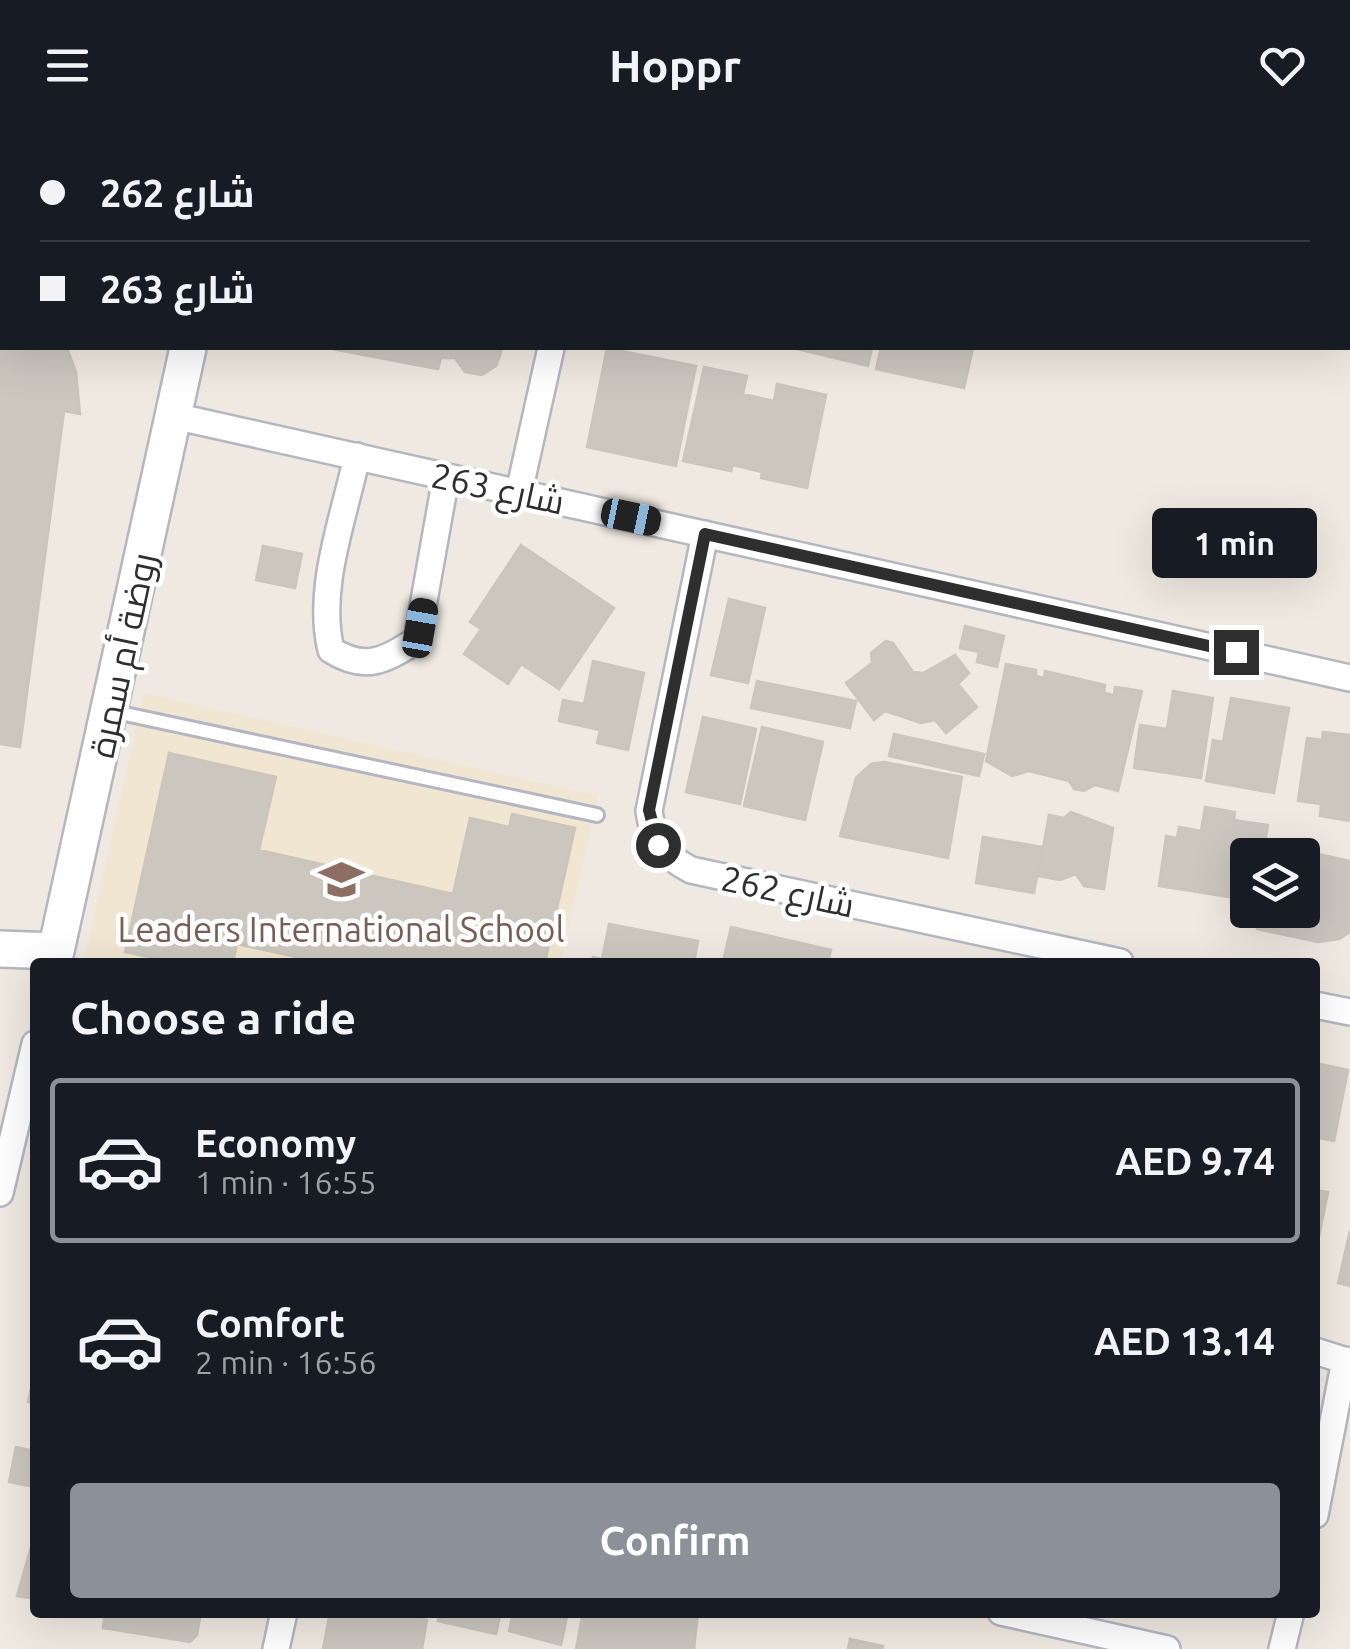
<!DOCTYPE html>
<meta charset="utf-8">
<style>
:root{--surface:#171b24;--page:#242831;--text:#f1f3f6;--muted:#9ea1a6;--line:#363941;--accent:#8c9099}
body{margin:0;font-family:Ubuntu,Cairo,sans-serif;background:var(--page);color:var(--text);height:100vh;display:flex;flex-direction:column;font-size:38px;white-space:nowrap}
*{box-sizing:border-box;margin:0}
p{font-size:32px;color:var(--muted)}
.icon{flex:none;width:55px;height:55px;fill:none;stroke:currentColor;stroke-width:2;stroke-linecap:round;stroke-linejoin:round}
.map{position:relative;flex:1;overflow:hidden}
.panel{position:absolute;left:30px;top:828px;width:1290px;height:660px;display:flex;flex-direction:column;background:var(--surface);border-radius:10px;box-shadow:0 10px 40px #0002}
.panel>*{flex:none}
.banner{position:absolute;left:0px;top:0px;width:1350px;height:220px;box-shadow:0 10px 40px #0002;display:grid;align-content:center;height:220px;padding:0 40px;background:var(--surface)}
.tools{position:absolute;left:1230px;top:708px;display:grid;gap:20px}
.tools a{display:grid;place-items:center;width:90px;height:90px;border-radius:10px;background:var(--surface);box-shadow:0 10px 40px #0002;font-size:50px}
.end{position:absolute;width:45px;height:45px;margin:-22px;border:12px solid #2e2e2e;background:#fff;box-shadow:0 0 0 5px #fff}
.from{border-radius:50%}
.bubble{position:absolute;height:70px;border-radius:10px;background:var(--surface);box-shadow:0 10px 40px #0002;font-size:32px;font-weight:700;line-height:70px;text-align:center}
.car{position:absolute;width:30px;height:60px;margin:-30px -15px;border-radius:12px;box-shadow:0 0 8px 2px #0007;background:linear-gradient(#222 24%,#8ab4d8 0 40%,#222 0 76%,#8ab4d8 0 86%,#222 0)}
.banner b{display:flex;align-items:center;gap:35px;height:95px;font-size:38px}
.banner b+b{border-top:2px solid var(--line)}
.banner i{width:25px;height:25px;background:var(--text)}
ul{padding:0;list-style:none}
li{display:flex;align-items:center;gap:30px;height:165px;margin:0 20px 15px;padding:0 20px;border:5px solid transparent;border-radius:10px}
li div{flex:1}
li b{display:block;font-size:38px}
li em{font-style:normal;font-weight:700}
li.on{border-color:var(--accent)}
li>.icon{width:90px;height:90px;stroke-width:1.5}
h2{padding:0 40px;font-size:45px;line-height:120px}
.cta{display:flex;gap:20px;margin-top:auto;padding:20px 40px}
.cta a{flex:1;height:115px;border-radius:10px;background:var(--accent);color:#fff;font-size:40px;font-weight:700;line-height:115px;text-align:center}
header{display:flex;justify-content:space-between;align-items:center;height:130px;padding:0 40px;background:var(--surface);font-size:45px;font-weight:700}
.map>svg:first-child{display:block}
.education{fill:#f0e6d1}
.building{fill:#cbc7bf;stroke:#cbc5ba;stroke-width:2.5}
.lines{fill:none;stroke-linecap:round;stroke-linejoin:round}
.lane-casing{stroke:#b4b7c1;stroke-width:18}
.street-casing{stroke:#b4b7c1;stroke-width:30}
.secondary-casing{stroke:#b4b7c1;stroke-width:40}
.lane{stroke:#fff;stroke-width:12}
.street{stroke:#fff;stroke-width:25}
.secondary{stroke:#fff;stroke-width:35}
.route{stroke:#2e2e2e;stroke-width:12}
.labels{text-anchor:middle;dominant-baseline:central;stroke-width:9;stroke-linejoin:round;paint-order:stroke}
.street-label{font-size:35px;fill:#2e2e2e;stroke:#fff}
.education-label{font-size:35px;fill:#785e54;stroke:#fff}
</style>
<header><svg class="icon" aria-label="menu" viewBox="0 0 24 24"><path d="M4 6h16M4 12h16M4 18h16"/></svg>Hoppr<svg class="icon" aria-label="heart" viewBox="0 0 24 24"><path d="M12 20l-8-8c-3-5 5-10 8-4 3-6 11-1 8 4z"/></svg></header>
<div class="map">
<svg width="1350" height="1519" viewBox="0 0 1350 1519">
<rect width="100%" height="100%" fill="#efe9e1"/>
<path class="education" d="M144 563 598 666 560 832H84Z"/>
<path class="building" d="M977 0H1088L977 2Z
M1126 0H1217L1126 2Z
M1261 0H1345L1261 2Z
M0 170 2 218H67L76 242 80 284 64 281 20 617 0 614Z
M327 218H501V223L496 236 482 245 465 242 455 228H441L438 239Z
M607 218 696 236 676 336 587 317Z
M793 218H872L868 236Z
M881 218H973L964 258 876 239Z
M704 237 747 246 743 264 774 271 777 254 826 265 807 358 761 348 762 342 733 335 731 341 683 331Z
M521 415 614 478 559 559 521 534 508 554 464 524 481 499 470 492Z
M263 416 302 424 295 458 256 450Z
M729 469 765 478 748 553 711 545Z
M965 496 1004 506 997 537 977 532 979 522 960 518Z
M886 511 893 513 913 542 923 543 955 525 969 543 958 554 977 577 946 603 935 590 921 593 885 581 874 590 846 553 872 533 871 523Z
M593 531 644 543 628 620 597 613 600 600 559 591 563 570 584 574Z
M1006 534 1036 540V546L1044 548 1045 541 1105 555 1104 563 1114 565 1115 557 1142 561 1118 661 1095 655 1084 661 1074 659 1069 651 1029 641 1012 646 986 631Z
M757 551 856 571 850 598 751 578Z
M1173 561 1213 568 1201 648 1134 638 1140 595 1167 599Z
M1231 568 1289 578 1274 663 1206 651 1213 610 1223 612Z
M703 587 756 599 740 674 686 662Z
M762 597 823 612 805 690 744 676Z
M1323 602 1350 605V691L1320 686 1321 674 1298 671 1307 608 1322 610Z
M894 604 984 624 979 646 889 626Z
M169 623 276 647 259 720 453 764 470 688 509 697 512 684 575 698 545 832H319L237 814 233 832H173L125 822Z
M884 632 962 647 948 728 840 706 856 648 871 634Z
M1205 677 1235 682 1234 690 1268 695 1263 725H1248V770L1159 756 1166 706 1177 708 1179 697 1201 701Z
M1071 682 1113 698 1104 759 1084 756 1076 744 1060 750 1038 746 1049 685 1064 688Z
M983 707 1042 717 1034 763 976 753Z
M1273 714 1350 731V802L1339 809 1318 812 1257 799 1260 780H1302V725H1271Z
M609 794 698 811 694 832H592L593 827 602 829Z
M731 797 831 820 828 832H723Z
M1315 933 1348 940 1334 1011 1315 1007Z
M1315 1060 1328 1062 1315 1126Z
M1350 1101V1156L1338 1153Z
M35 1241V1273L28 1272Z
M16 1317 35 1321V1357L9 1352Z
M31 1417 35 1418V1469L17 1466Z
M105 1482H201L197 1505 190 1512 103 1498Z
M330 1482H389L427 1490 422 1519H323Z
M440 1482H501L496 1504 438 1491Z
M513 1482H568L561 1515 509 1501Z
M583 1482H698L694 1519H576Z
M850 1509 883 1516 882 1519H848Z"/>
<g class="lines">
<defs>
<path id="lane" d="M16 2V0
M52 2V0
M111 581 597 685"/>
<path id="street" d="M0 43H2
M1348 202H1350
M174 286 1350 548
M357 326C344 388 316 458 331 520 366 542 385 530 417 510L446 347
M519 362 551 218
M705 404 649 681C653 711 664 726 691 740L1120 832
M1315 875 1350 882
M0 1063 35 914
M1315 1221 1350 1232
M1315 1385 1345 1230
M1001 1482 1167 1519
M276 1519 284 1482
M1282 1519 1291 1482"/>
<path id="secondary" d="M235 2 236 0
M0 819 56 821 188 218"/>
</defs>
<use href="#lane" class="lane-casing"/>
<use href="#street" class="street-casing"/>
<use href="#secondary" class="secondary-casing"/>
<use href="#lane" class="lane"/>
<use href="#street" class="street"/>
<use href="#secondary" class="secondary"/>
</g>
<g class="lines">
<path class="route" d="M658 715 649 680 705 404 1236 522"/>
</g>
<defs>
<symbol id="school-bare" viewBox="-9 -9 18 18"><path d="M0-5L7-2L0 1L-7-2ZM-4 1L0 2.5L4 1V4Q0 6-4 4Z" fill="#8d6e63" stroke="#fff" stroke-width="2.5" paint-order="stroke"/></symbol>
</defs>
<g fill-rule="evenodd">
<use href="#school-bare" x="310" y="718" width="63" height="63"/>
</g>
<g class="labels">
<g class="street-label">
<text transform="translate(498 358) rotate(12)">شارع 263</text>
<text transform="translate(122 525) rotate(-78)">روضة أم سمرة</text>
<text transform="translate(788 761) rotate(12)">شارع 262</text>
</g>
<g class="education-label">
<text x="341" y="799">Leaders International School</text>
</g>
</g>
</svg>
<div class="tools">
<a><svg class="icon" aria-label="layers" viewBox="0 0 24 24"><path d="M12 4l9 5-9 5-9-5zM3 14l9 5 9-5"/></svg></a>
</div>
<i class="end from" style="left:658px;top:715px"></i>
<i class="end" style="left:1236px;top:522px"></i>
<div class="bubble" style="left:1152px;top:378px;width:165px">1 min</div>
<i class="car" style="left:631px;top:387px;rotate:102deg"></i>
<i class="car" style="left:420px;top:498px;rotate:10deg"></i>
<div class="banner">
<b><i class="from"></i>شارع 262</b>
<b><i></i>شارع 263</b>
</div>
<section class="panel">
<h2>Choose a ride</h2>
<ul>
<li class="on"><svg class="icon" aria-label="car" viewBox="0 0 24 24"><path d="M5 17H2v-5l4-1 3-4h7l3 4 3 1v5h-3M9 17h6M6 11h13"/><circle cx="7" cy="17" r="2"/><circle cx="17" cy="17" r="2"/></svg><div><b>Economy</b><p>1 min · 16:55</p></div><em>AED 9.74</em></li>
<li><svg class="icon" aria-label="car" viewBox="0 0 24 24"><path d="M5 17H2v-5l4-1 3-4h7l3 4 3 1v5h-3M9 17h6M6 11h13"/><circle cx="7" cy="17" r="2"/><circle cx="17" cy="17" r="2"/></svg><div><b>Comfort</b><p>2 min · 16:56</p></div><em>AED 13.14</em></li>
</ul>
<div class="cta"><a>Confirm</a></div>
</section>
</div>
